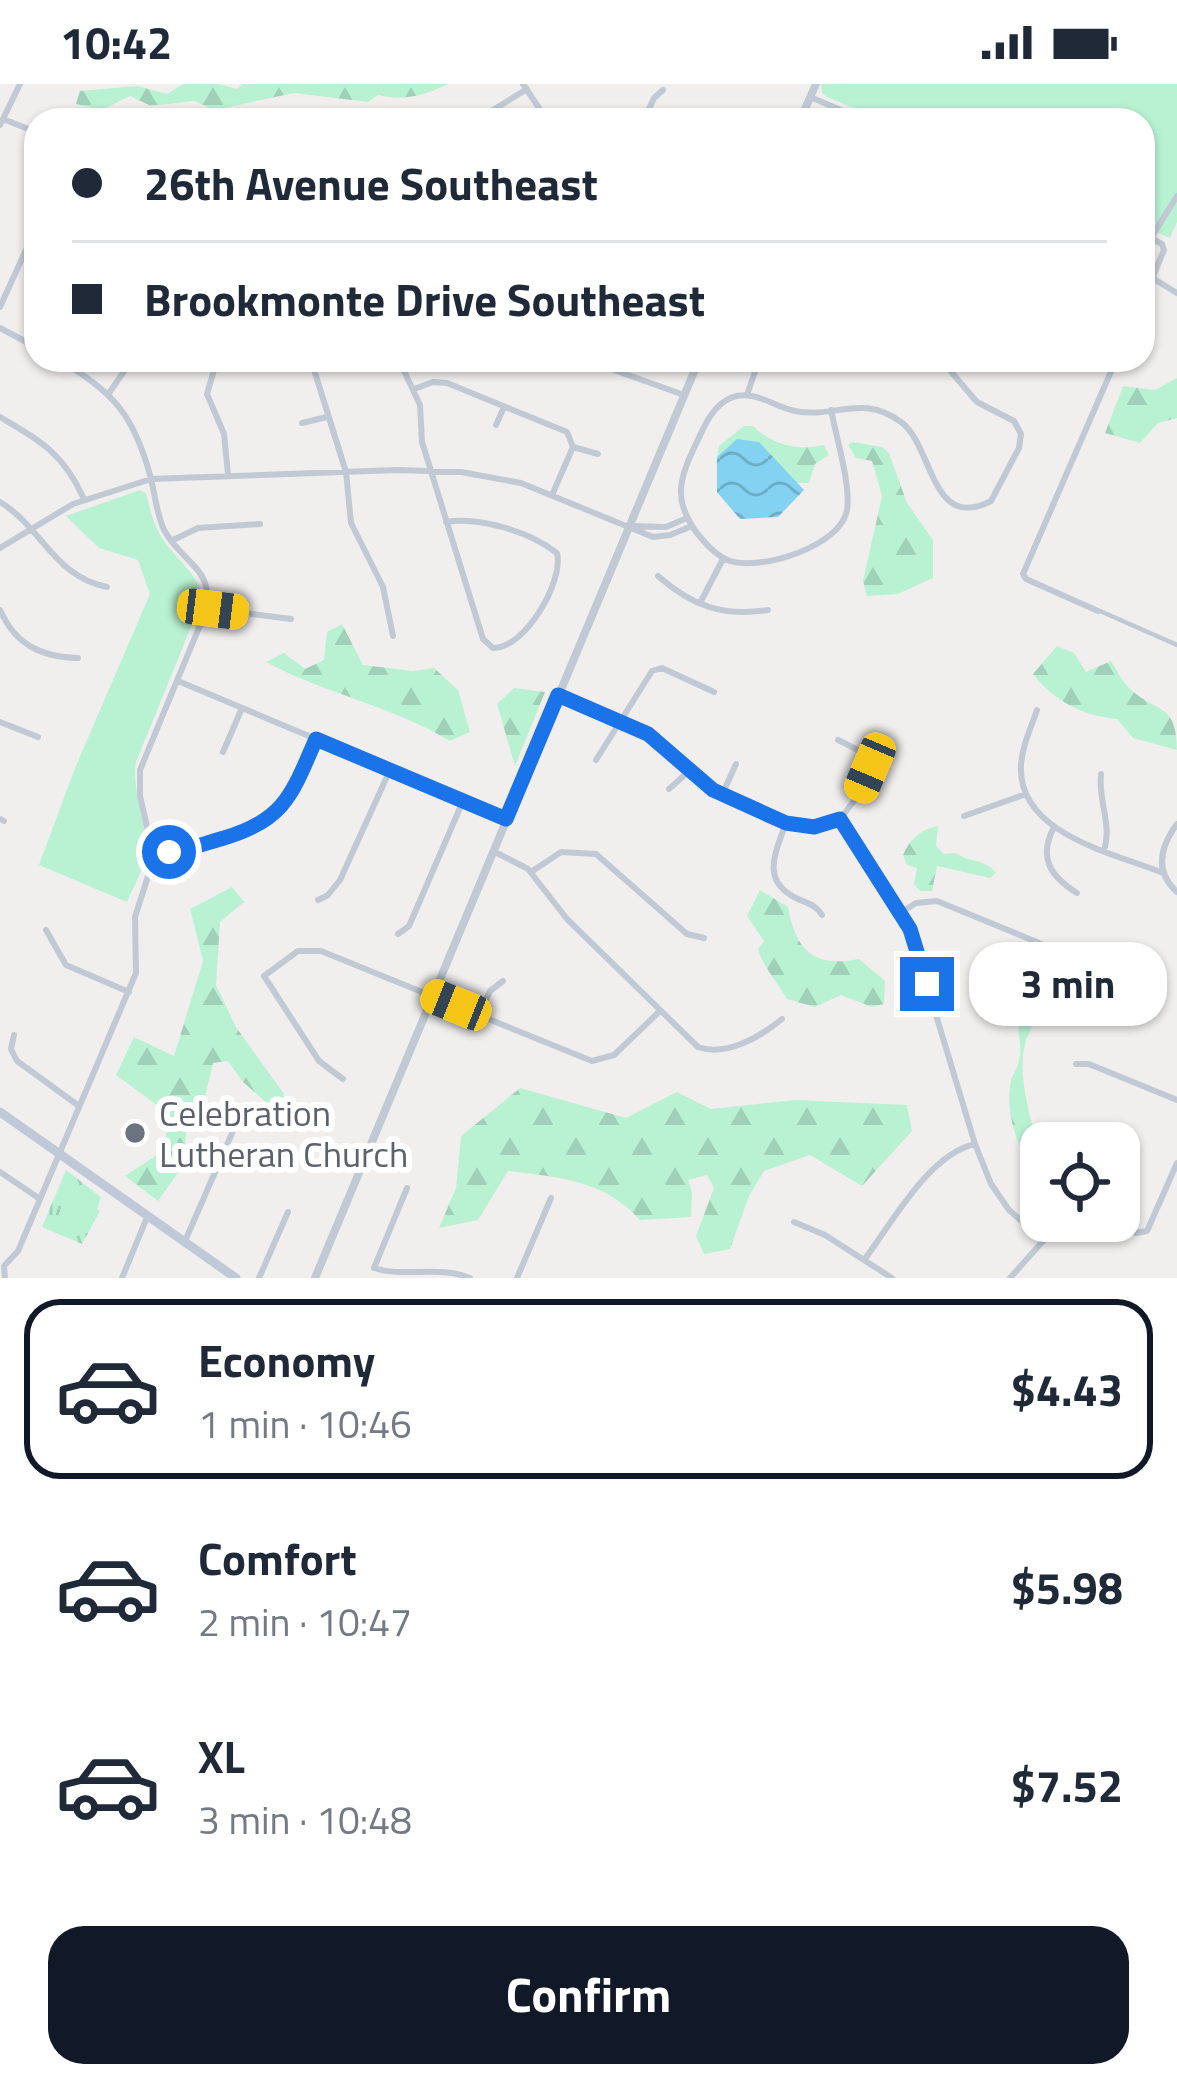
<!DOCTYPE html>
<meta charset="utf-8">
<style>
:root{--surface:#fff;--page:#f2f2f3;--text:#1f2937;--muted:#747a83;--line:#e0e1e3;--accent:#111827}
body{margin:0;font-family:"Titillium Web",sans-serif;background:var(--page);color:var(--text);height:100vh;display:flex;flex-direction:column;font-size:45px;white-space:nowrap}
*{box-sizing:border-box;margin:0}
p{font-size:39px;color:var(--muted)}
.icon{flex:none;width:66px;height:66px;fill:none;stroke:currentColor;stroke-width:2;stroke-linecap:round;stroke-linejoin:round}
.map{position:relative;height:1194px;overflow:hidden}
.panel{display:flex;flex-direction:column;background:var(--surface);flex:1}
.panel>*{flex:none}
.hud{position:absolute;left:24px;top:24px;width:1131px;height:264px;border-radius:36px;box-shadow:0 3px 9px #0004;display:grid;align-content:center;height:264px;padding:0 48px;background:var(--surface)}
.controls{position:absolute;left:1020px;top:1038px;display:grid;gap:24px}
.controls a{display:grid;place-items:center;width:120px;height:120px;border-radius:24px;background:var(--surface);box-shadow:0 3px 9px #0004;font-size:60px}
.end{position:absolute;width:54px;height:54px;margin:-27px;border:15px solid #1a73e8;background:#fff;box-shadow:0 0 0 6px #fff}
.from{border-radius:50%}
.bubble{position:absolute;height:84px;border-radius:36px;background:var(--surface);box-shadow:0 3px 9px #0004;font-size:39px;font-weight:700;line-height:84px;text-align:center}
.car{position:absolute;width:36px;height:72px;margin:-36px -18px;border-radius:15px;box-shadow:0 0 9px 3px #0007;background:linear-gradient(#f5c518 24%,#345 0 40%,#f5c518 0 76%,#345 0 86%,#f5c518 0)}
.hud b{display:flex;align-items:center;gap:42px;height:114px;font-size:45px}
.hud b+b{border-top:3px solid var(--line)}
.hud i{width:30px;height:30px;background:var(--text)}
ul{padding:21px 0 0;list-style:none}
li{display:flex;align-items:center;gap:36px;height:180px;margin:0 24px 18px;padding:0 24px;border:6px solid transparent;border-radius:36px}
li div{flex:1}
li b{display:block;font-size:45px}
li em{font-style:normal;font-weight:700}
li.on{border-color:var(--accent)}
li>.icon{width:108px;height:108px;stroke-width:1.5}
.action{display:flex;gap:24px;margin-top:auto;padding:24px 48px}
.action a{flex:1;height:138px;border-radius:36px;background:var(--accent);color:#fff;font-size:48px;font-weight:700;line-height:138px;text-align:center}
.status{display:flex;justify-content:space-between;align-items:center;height:84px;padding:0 60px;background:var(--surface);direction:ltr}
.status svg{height:33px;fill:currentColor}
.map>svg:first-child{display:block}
.grass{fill:url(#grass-tufts)}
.forest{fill:url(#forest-firs)}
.park{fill:#b9f2d3}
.water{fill:url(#water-waves)}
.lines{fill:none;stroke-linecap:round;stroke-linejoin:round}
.pedestrian{stroke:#c1c9d4;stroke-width:4.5}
.minor{stroke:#c1c9d4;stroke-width:6}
.tertiary{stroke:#c1c9d4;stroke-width:8}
.secondary{stroke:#bfc9d8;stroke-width:9}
.route{stroke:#1a73e8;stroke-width:15}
.worship-dot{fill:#6b7280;stroke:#fff;stroke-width:4.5}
.labels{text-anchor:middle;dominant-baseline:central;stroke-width:12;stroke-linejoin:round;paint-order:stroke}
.worship-label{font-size:36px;fill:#5b616d;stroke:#fff;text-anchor:start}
</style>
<div class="status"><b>10:42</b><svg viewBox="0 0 49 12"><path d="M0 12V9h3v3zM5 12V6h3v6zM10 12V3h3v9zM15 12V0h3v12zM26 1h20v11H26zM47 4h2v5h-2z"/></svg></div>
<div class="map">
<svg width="1177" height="1194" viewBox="0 0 1177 1194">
<defs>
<pattern id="grass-tufts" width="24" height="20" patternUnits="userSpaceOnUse" patternTransform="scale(3)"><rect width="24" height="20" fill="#b9f2d3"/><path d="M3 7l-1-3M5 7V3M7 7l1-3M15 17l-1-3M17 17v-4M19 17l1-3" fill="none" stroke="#a0d1b8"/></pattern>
<pattern id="forest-firs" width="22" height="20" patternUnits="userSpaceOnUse" patternTransform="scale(3)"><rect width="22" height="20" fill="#b9f2d3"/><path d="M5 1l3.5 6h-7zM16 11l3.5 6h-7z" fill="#a0d1b8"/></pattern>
<pattern id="water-waves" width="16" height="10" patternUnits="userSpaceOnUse" patternTransform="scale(3)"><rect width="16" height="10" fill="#83d2f1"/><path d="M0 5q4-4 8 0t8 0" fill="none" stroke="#6dadc6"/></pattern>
</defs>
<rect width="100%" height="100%" fill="#f1eeee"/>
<path class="grass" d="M66 1086 101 1113 97 1125 100 1127 82 1160 42 1143Z"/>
<path class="forest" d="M183 0H219L237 5 242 0H448C423 12 405 17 378 11L368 18 294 9 215 26 194 17 151 22 130 12 102 26 76 20 80 7 137 2 167 10Z
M1177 294V334L1158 339 1140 359 1105 349 1123 302 1155 306Z
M744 342H753C773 361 797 367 824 361L829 371 815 380 809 399H797L717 373 719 362Z
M853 358 882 363 889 369 907 419 933 456V494L898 510 867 512 863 497 882 412 872 377 856 374 848 361Z
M342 540 363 581 413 587 434 584 458 606 470 648 450 657C392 622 326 610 266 578L284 569 305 585 324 576 327 548Z
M1057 562 1074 569 1086 588 1111 577C1116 585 1121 595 1127 602 1155 630 1177 617 1177 666L1133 654 1117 635C1083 632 1054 617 1033 590Z
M514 604 545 608 515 682 497 620Z
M938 742 936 762 944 770 956 769C969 779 985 774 996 789L990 794 937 782 932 807H920L914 800 917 784 907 781 903 771C911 754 920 746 938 742Z
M232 803 244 818 220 838 216 901 236 943 284 1010 279 1043 263 1042 268 1020 242 997 228 977 213 979 204 1017 187 1036 184 1080 158 1117 125 1092 160 1069 169 1042 161 1024 116 991 134 953 174 972 203 877 190 825Z
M760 806 788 823C796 867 814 884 859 875L885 897 884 920 872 923 841 911 815 923 787 915C778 899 762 881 758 865L764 857 747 832Z
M1039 918 1045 924C997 976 1041 1038 1041 1096 1019 1070 1004 1032 1011 996 1013 989 1018 984 1019 977 1024 954 1012 949 1025 921Z
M520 1004 626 1034 677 1008 711 1025 795 1016 907 1021 912 1047 862 1102 810 1071 764 1087 749 1112 730 1165 704 1170 696 1152 714 1104 707 1091 688 1096 692 1108 691 1133 640 1136C605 1096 557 1093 508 1087L478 1136 439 1144 456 1104 461 1052Z"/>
<path class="park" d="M821 0H1177V138L1170 154 1143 143V36H883L827 13 822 9Z
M140 406 146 409C150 426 154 442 164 457 178 477 200 491 202 516L136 678C132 706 143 726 147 753 149 777 136 797 127 818L39 781 75 684 150 510 138 476 99 464 66 432Z"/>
<path class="water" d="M737 355 759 358 804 406 778 433 740 435 717 408V373Z"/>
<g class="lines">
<path class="pedestrian" d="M1100 527 1177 561"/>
<path class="minor" d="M523 0 547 36
M810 13 865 36
M3 35 36 48
M477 36 527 5
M644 36 654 14 663 6
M739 36 742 29
M0 41 20 0
M1143 150 1162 160 1164 166 1143 216
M1151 154 1177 112
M1154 195 1177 209
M0 223 36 144
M0 244 36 263
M217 276 207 310 224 350 228 390
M311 276 346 388 351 439 383 503 393 552
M399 276 420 321 422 358 483 555 493 564C525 565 564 497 557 469 530 448 479 432 446 438
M586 276 684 311
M1095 276 1112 284
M414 305 433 298 447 299 567 348 573 363 552 411
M109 309 132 276
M747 311 759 276
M831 326C836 352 851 401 847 426 841 462 762 487 730 477 716 472 705 459 696 448 687 435 680 421 681 405 682 385 695 363 703 345 712 326 727 307 752 312 767 315 780 324 795 327 836 335 861 309 901 338 933 361 931 449 991 417L1019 364 1021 350 1014 337 977 318 941 276
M0 333C42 358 63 369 84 415
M302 339 327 333
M496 341 504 323
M573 363 598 370
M0 418C42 443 54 493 107 503
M633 442 666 443 687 434
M171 457 198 444 260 440
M0 464 73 420 151 395 397 386 461 388 521 399 653 453 670 451 692 442
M658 492C692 522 723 533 768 526
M700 519 723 475
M207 524 291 535
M0 526C15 560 40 573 78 574
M1098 527 1026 495 1023 490 1116 276
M178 597 506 735
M558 611 648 650 713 707 796 741 821 742 840 735 857 713 870 675 866 670 838 656
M1037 626C1031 644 1022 662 1021 681 1017 750 1114 769 1163 789
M0 638 38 653
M223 668 242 624
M596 676 652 587 662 584 714 608
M1101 690C1098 716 1111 737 1105 763
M669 705 688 688
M722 711 736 680
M964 732 1026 710
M0 735 4 737
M840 735 910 845 975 1060 991 1100 1009 1126 1042 1155
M786 739C775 770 760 797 798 815 809 820 816 821 822 831
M1177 740C1160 763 1154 787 1177 808
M1054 743C1038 774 1050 792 1077 809
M493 767 528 785 567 835 698 963C726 973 760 953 782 935
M151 768C192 768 255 754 283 723 299 704 307 677 317 655
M531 788 561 768 596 770 687 850 704 854
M318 816 328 811 340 796 390 686
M900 829 916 819 937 817 1100 884
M46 846 66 881 129 908
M398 850 409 842 463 717
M479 931 490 907 503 897
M14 951 11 965 17 977 79 1022
M1076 980H1089L1177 1016
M343 995 319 977 264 892 298 867H321L592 977 614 971 659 928
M0 1088 40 1115
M407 1104 374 1184C405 1194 439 1181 470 1194
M1106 1137 1136 1149 1147 1147 1177 1079
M794 1138 825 1151 892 1194
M185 1157 233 1047
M864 1176C892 1139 929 1070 975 1060
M5 1194 4 1182 18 1167 136 889 135 833 150 786 152 764 140 712V686L203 534C220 486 183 481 164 446 156 428 155 409 150 391 133 329 113 309 60 276
M122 1194 148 1131
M259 1194 288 1128
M517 1194 551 1114
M1010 1194 1061 1137"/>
<path class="tertiary" d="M800 36 816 0
M315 1194 699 276"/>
<path class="secondary" d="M0 1028 236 1194"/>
</g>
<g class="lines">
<path class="route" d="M169 768C188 766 206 759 224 754 285 736 292 710 316 655L506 735 558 611 648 650 713 706 786 739 814 743 840 735 910 845 927 900"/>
</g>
<circle class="worship-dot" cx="135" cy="1049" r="12"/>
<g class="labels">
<g class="worship-label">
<text x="159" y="1028">Celebration<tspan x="159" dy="41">Lutheran Church</tspan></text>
</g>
</g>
</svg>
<div class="controls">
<a><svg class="icon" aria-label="locate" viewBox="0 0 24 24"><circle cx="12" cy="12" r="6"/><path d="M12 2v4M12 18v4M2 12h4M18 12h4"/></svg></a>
</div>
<i class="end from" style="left:169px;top:768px"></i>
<i class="end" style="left:927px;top:900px"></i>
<div class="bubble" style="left:969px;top:858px;width:198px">3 min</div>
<i class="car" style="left:213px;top:525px;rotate:97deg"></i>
<i class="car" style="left:870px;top:684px;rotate:203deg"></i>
<i class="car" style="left:456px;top:921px;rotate:292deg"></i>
<div class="hud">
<b><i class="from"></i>26th Avenue Southeast</b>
<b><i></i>Brookmonte Drive Southeast</b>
</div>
</div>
<section class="panel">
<ul>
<li class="on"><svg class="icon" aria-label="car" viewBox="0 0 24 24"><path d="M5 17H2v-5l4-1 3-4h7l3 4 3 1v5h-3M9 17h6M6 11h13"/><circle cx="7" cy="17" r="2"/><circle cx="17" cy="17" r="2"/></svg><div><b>Economy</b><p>1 min · 10:46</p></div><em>$4.43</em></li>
<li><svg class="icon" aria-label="car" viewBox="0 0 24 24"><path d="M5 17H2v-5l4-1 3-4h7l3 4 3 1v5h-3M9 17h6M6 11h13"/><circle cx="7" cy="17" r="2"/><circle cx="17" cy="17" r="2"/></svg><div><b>Comfort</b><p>2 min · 10:47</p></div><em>$5.98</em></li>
<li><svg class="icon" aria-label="car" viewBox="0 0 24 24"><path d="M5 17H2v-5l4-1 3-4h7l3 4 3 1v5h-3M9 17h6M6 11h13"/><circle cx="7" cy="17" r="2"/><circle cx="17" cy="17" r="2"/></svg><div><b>XL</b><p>3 min · 10:48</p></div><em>$7.52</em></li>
</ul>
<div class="action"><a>Confirm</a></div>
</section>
